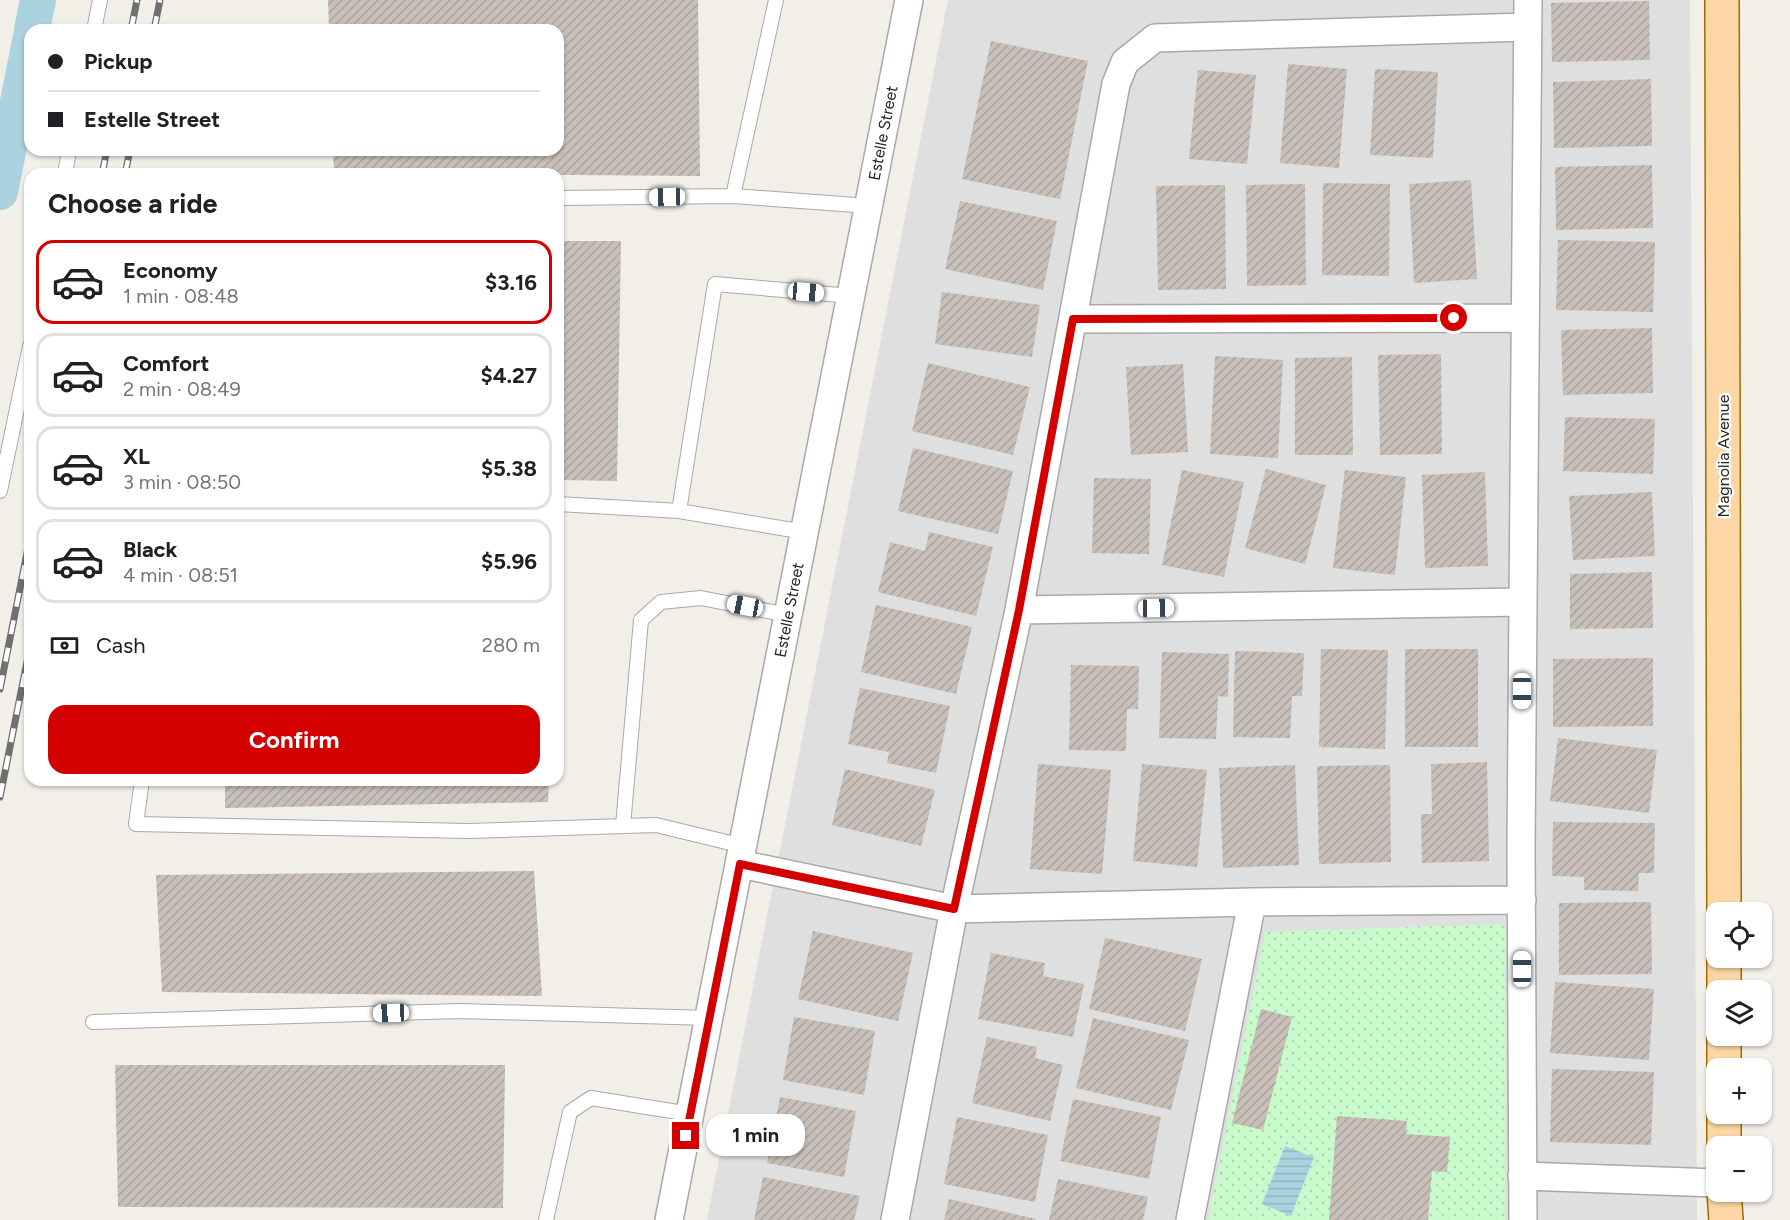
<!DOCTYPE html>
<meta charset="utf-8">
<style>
:root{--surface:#fff;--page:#f6f6f6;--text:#202124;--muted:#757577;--line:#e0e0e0;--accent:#d40000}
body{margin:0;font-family:Figtree,sans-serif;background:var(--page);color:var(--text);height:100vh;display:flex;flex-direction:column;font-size:22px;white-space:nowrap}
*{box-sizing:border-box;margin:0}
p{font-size:20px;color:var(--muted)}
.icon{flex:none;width:33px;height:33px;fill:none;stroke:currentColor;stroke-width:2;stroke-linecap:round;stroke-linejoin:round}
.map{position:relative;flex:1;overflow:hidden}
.sheet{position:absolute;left:24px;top:168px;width:540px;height:618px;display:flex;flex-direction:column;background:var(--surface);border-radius:18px;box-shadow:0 2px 4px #0004}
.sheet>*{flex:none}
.guide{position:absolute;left:24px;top:24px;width:540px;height:132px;border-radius:18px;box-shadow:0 2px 4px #0004;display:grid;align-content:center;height:132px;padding:0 24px;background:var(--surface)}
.fabs{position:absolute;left:1706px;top:902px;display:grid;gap:12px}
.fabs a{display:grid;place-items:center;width:66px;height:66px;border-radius:12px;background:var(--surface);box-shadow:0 2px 4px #0004;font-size:30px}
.end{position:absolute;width:27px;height:27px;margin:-14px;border:8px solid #d40000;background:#fff;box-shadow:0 0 0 3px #fff}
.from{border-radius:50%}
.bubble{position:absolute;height:42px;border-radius:18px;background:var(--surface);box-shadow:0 2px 4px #0004;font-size:20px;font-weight:700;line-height:42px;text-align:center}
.car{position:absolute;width:18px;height:36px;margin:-18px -9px;border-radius:8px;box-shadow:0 0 4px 2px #0007;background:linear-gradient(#fff 24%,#345 0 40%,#fff 0 76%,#345 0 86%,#fff 0)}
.guide b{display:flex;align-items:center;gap:21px;height:57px;font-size:22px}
.guide b+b{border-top:2px solid var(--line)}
.guide i{width:15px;height:15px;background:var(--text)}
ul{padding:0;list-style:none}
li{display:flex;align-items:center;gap:18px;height:84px;margin:0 12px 9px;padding:0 12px;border:3px solid var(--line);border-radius:18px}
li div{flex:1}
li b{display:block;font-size:22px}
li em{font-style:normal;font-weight:700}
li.on{border-color:var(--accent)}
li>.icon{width:54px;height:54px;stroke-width:1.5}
h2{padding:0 24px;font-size:27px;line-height:72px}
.pay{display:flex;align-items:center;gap:15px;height:66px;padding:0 24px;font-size:22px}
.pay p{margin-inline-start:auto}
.button{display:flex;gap:12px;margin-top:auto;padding:12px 24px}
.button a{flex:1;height:69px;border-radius:18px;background:var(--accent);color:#fff;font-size:24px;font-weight:700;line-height:69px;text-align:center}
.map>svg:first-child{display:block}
.residential{fill:#e0dfdf}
.park{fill:url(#park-dots)}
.water{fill:url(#water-rules)}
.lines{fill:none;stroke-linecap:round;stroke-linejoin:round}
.canal{stroke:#aad3df;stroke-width:36}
.building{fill:url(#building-hatch)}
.service-casing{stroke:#a9a9a9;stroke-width:16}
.minor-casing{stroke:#a9a9a9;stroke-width:30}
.primary-casing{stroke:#a06b00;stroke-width:36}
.service{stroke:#fff;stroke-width:14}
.minor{stroke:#fff;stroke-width:27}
.primary{stroke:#fcd6a4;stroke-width:33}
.rail-casing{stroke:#707070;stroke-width:7}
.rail{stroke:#fff;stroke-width:4.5;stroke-dasharray:14;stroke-linecap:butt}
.route{stroke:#d40000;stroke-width:8}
.labels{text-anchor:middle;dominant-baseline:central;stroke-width:4.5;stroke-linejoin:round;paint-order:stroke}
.street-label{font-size:16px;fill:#222;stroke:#fff}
</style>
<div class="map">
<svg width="1790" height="1220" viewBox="0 0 1790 1220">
<defs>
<pattern id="park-dots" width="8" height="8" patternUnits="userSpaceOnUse" patternTransform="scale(1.5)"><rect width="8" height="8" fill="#c8facc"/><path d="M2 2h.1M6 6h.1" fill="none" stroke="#acd6af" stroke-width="1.8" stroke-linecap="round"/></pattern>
<pattern id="water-rules" width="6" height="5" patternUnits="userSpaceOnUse" patternTransform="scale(1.5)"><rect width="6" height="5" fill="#aad3df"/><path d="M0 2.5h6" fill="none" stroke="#92b5bf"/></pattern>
<pattern id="building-hatch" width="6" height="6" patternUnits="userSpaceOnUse" patternTransform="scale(1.5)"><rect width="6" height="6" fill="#c7bfb8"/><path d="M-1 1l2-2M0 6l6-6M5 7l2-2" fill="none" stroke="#aba49e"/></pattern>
</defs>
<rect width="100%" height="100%" fill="#f2efe9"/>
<path class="residential" d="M948 0H1690L1697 1220H707Z"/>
<path class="park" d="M1506 924 1505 1220H1208L1265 932Z"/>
<path class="water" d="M1285 1146 1314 1157 1291 1216 1262 1204Z"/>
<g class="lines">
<path class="canal" d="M32 30 38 0
M0 192 30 41"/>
</g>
<path class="building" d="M328 0H698L700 176 334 173 333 150H558V30H329Z
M1649 1 1650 60 1552 62 1551 3Z
M991 41 1088 61 1060 199 962 179Z
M1288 64 1347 69 1339 168 1280 163Z
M1375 69 1438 72 1433 158 1370 155Z
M1198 70 1256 75 1247 164 1189 159Z
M1651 79 1652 146 1554 148 1553 82Z
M1652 165 1653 228 1556 230 1555 167Z
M1471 180 1477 279 1414 283 1409 184Z
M1323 183 1390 184 1389 276 1322 275Z
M1305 184 1306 285 1247 286 1246 185Z
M1225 185 1226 289 1158 290 1156 186Z
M960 201 1057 221 1043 290 945 269Z
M1558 240 1655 242 1653 312 1556 310Z
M558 241H621L617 481 558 480Z
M942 292 1040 305 1032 357 935 344Z
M1652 328 1653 393 1563 395 1561 330Z
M1441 354 1442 454 1380 455 1378 355Z
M1215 356 1283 360 1278 458 1210 454Z
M1352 357 1353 455H1295V358Z
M928 363 1030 387 1013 455 912 431Z
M1183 364 1188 452 1131 455 1126 367Z
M1565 417 1655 419 1653 474 1563 471Z
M913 448 1013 471 998 534 898 511Z
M1266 469 1326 485 1305 564 1245 548Z
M1182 470 1244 482 1224 577 1162 565Z
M1345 470 1406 477 1395 575 1333 568Z
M1485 472 1488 566 1425 568 1422 475Z
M1094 478 1151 479 1149 554 1092 553Z
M1652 492 1655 556 1573 560 1569 496Z
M929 532 993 547 976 616 878 592 890 542 925 551Z
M1652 572 1653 628 1570 629V574Z
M876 605 972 627 956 694 861 672Z
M1321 649 1388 650 1385 749 1319 747Z
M1405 649H1478V747H1405Z
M1235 651 1304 653 1302 696H1292L1290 738 1233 737Z
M1162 652 1229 654 1228 697 1218 696 1216 739 1159 738Z
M1653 658V726L1553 727V659Z
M1071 665 1139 666 1138 709H1127L1126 751 1069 750Z
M860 688 950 706 936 773 887 763 889 752 848 744Z
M1558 738 1657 750 1649 813 1550 801Z
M1487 762 1489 861 1422 863 1421 814H1432L1431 764Z
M1038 764 1111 770 1102 874 1030 869Z
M1142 764 1207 770 1197 867 1133 861Z
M1295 765 1299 865 1223 868 1219 768Z
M1390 765 1391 862 1319 864 1317 766Z
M845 769 935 790 921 846 832 825Z
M225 780H549L548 802 225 808Z
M1553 822 1655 823 1654 873H1639L1638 891 1584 890V877L1552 876Z
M534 871 542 996 162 992 156 875Z
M1651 902 1652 974 1559 975V903Z
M813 931 913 953 898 1021 798 999Z
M1105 938 1202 959 1185 1031 1089 1009Z
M991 953 1045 963 1043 976 1084 984 1073 1037 978 1019Z
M1555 982 1654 989 1649 1060 1550 1053Z
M1261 1009 1292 1017 1263 1130 1232 1123Z
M794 1017 875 1031 864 1095 783 1080Z
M1093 1018 1189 1040 1171 1110 1076 1088Z
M987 1037 1037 1047 1035 1058 1063 1065 1050 1121 972 1103Z
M115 1065H505L503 1208 118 1207Z
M1552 1069 1654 1072 1651 1145 1550 1142Z
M780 1097 856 1111 844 1177 767 1163Z
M1073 1099 1161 1117 1149 1179 1060 1161Z
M1337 1116 1407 1121 1406 1134 1450 1137 1447 1172 1432 1171 1428 1220H1329Z
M957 1117 1048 1135 1035 1202 944 1184Z
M763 1177 860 1196 854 1220H754Z
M1058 1179 1148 1197 1143 1220H1049Z
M949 1199 1036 1219V1220H944Z"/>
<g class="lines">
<defs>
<path id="service" d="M94 30 100 0
M65 174 69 150
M733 196 776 0
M558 198 733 196 869 206
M0 491 30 346
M558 504 679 511
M805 532 679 511 715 284 851 296
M142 780 136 824 469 831 656 825 743 846
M623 826 641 620 661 602 701 598 788 615
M93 1022 460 1011 709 1018
M546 1220 570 1112 591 1098 690 1114"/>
<path id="minor" d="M1073 319 1525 318
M1019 610 1523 602
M740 864 954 909 1252 902 1522 900
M1522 1176 1716 1183
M669 1220 909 0
M895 1220 954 909 1019 610 1116 84 1125 62 1155 38 1527 27
M1190 1220 1252 902
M1523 1220 1521 847 1528 0"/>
<path id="primary" d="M1722 0 1724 912
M1724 957V990
M1724 1035V1068
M1724 1113V1146
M1724 1191 1726 1220"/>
</defs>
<use href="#service" class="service-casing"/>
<use href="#minor" class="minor-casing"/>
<use href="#primary" class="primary-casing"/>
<use href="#service" class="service"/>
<use href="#minor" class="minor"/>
<use href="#primary" class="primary"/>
<defs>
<path id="rail" d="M131 30 137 0
M154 30 160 0
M102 174 107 150
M125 174 130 150
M0 689 30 538
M0 797 30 647"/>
</defs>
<use href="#rail" class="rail-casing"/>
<use href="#rail" class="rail"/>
</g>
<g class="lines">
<path class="route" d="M686 1136 740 864 954 909 1019 610 1073 319 1454 318"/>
</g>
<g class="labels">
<g class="street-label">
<text transform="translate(883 133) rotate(-79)">Estelle Street</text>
<text transform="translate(1723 456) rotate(-90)">Magnolia Avenue</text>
<text transform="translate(789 610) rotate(-79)">Estelle Street</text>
</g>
</g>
</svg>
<div class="fabs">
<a><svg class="icon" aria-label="locate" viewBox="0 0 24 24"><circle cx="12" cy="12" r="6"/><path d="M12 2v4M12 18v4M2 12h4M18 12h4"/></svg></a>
<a><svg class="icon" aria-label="layers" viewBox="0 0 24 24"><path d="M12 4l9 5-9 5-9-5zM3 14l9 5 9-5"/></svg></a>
<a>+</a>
<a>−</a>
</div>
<i class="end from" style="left:1454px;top:318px"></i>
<i class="end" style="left:686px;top:1136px"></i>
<div class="bubble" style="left:706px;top:1114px;width:99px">1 min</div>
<i class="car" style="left:667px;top:197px;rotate:269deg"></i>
<i class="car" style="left:806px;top:292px;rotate:95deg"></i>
<i class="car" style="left:745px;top:606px;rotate:281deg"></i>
<i class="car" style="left:1156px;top:608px;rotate:89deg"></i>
<i class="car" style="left:1522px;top:691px;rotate:180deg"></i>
<i class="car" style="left:1522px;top:969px;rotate:0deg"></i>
<i class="car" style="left:391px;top:1013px;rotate:268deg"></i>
<div class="guide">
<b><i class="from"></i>Pickup</b>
<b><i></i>Estelle Street</b>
</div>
<section class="sheet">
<h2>Choose a ride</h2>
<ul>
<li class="on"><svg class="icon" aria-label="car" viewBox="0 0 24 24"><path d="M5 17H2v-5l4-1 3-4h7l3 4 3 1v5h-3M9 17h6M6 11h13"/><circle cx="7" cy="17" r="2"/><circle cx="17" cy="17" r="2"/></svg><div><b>Economy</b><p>1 min · 08:48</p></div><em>$3.16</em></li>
<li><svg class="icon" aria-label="car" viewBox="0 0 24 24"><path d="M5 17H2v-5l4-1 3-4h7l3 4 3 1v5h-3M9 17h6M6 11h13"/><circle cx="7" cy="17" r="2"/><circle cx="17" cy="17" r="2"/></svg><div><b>Comfort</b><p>2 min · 08:49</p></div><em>$4.27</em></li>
<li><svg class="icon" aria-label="car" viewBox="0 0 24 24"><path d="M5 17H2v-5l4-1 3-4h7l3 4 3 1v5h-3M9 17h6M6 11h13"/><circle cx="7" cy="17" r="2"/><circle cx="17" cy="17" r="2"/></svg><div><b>XL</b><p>3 min · 08:50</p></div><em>$5.38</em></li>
<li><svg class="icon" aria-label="car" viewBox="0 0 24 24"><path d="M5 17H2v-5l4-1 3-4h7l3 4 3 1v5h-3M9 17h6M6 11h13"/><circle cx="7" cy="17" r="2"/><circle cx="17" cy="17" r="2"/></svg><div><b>Black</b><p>4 min · 08:51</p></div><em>$5.96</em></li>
</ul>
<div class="pay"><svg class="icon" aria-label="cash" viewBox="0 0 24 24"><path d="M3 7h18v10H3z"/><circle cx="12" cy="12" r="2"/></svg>Cash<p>280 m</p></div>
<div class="button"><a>Confirm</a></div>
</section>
</div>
